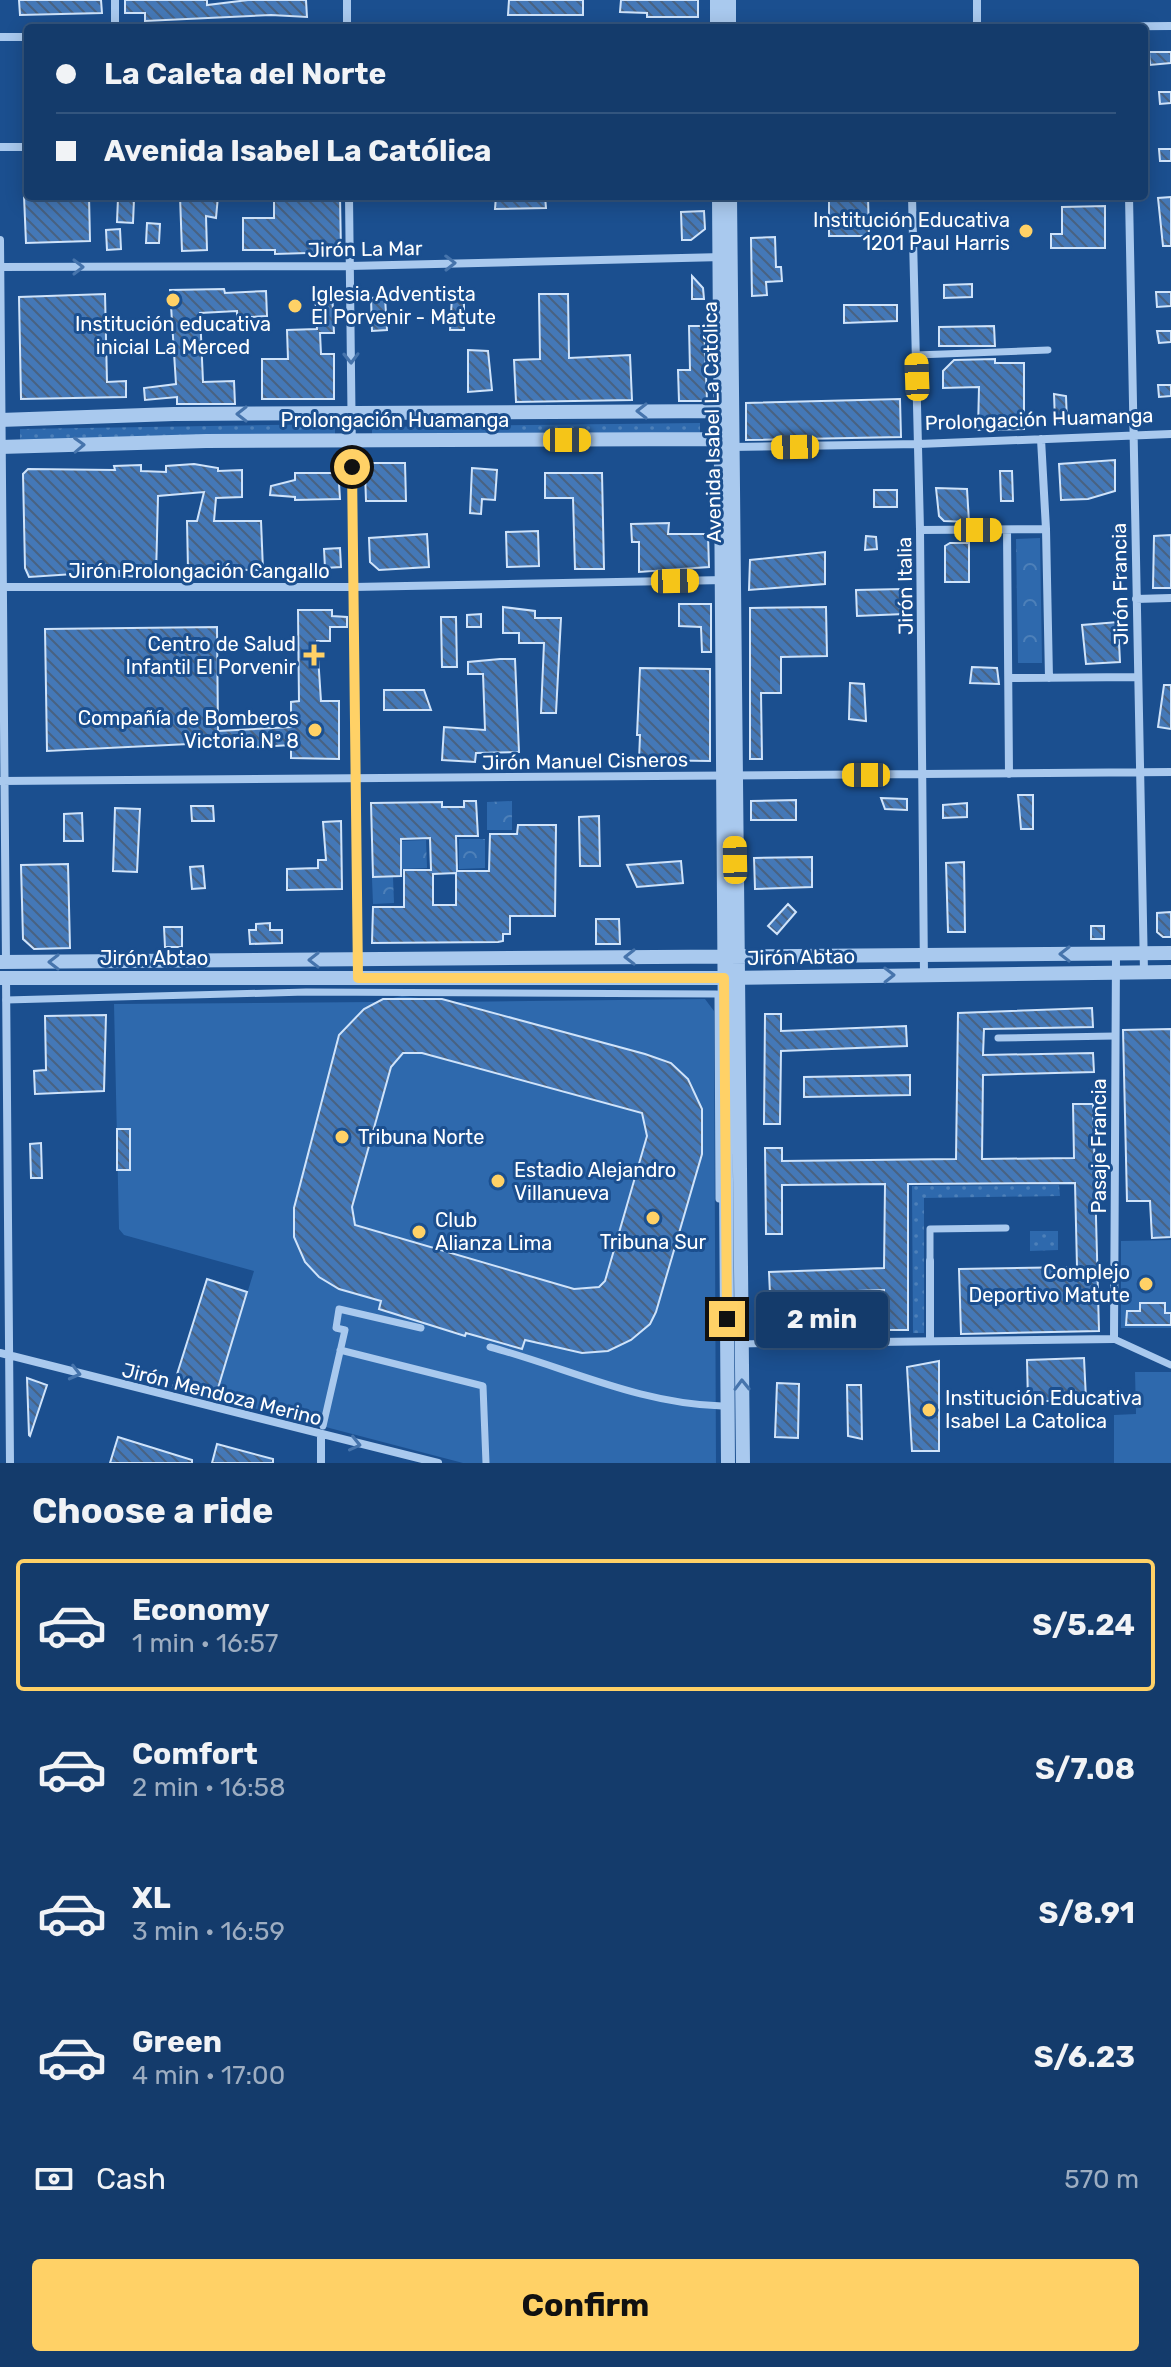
<!DOCTYPE html>
<meta charset="utf-8">
<style>
:root{--surface:#143b6b;--page:#214673;--text:#f1f3f6;--muted:#9dadc1;--line:#33557e;--accent:#ffd166}
body{margin:0;font-family:Rubik,sans-serif;background:var(--page);color:var(--text);height:100vh;display:flex;flex-direction:column;font-size:30px;white-space:nowrap}
*{box-sizing:border-box;margin:0}
p{font-size:26px;color:var(--muted)}
.icon{flex:none;width:44px;height:44px;fill:none;stroke:currentColor;stroke-width:2;stroke-linecap:round;stroke-linejoin:round}
.map{position:relative;height:1463px;overflow:hidden}
.drawer{display:flex;flex-direction:column;background:var(--surface);flex:1}
.drawer>*{flex:none}
.hud{position:absolute;left:24px;top:24px;width:1124px;height:176px;border-radius:8px;box-shadow:0 4px 20px #0003,0 0 0 2px var(--line);display:grid;align-content:center;height:176px;padding:0 32px;background:var(--surface)}
.end{position:absolute;width:36px;height:36px;margin:-18px;border:10px solid #ffd166;background:#111;box-shadow:0 0 0 4px #111}
.from{border-radius:50%}
.bubble{position:absolute;height:56px;border-radius:8px;background:var(--surface);box-shadow:0 4px 20px #0003,0 0 0 2px var(--line);font-size:26px;font-weight:700;line-height:56px;text-align:center}
.car{position:absolute;width:24px;height:48px;margin:-24px -12px;border-radius:10px;box-shadow:0 0 6px 2px #0007;background:linear-gradient(#f5c518 24%,#345 0 40%,#f5c518 0 76%,#345 0 86%,#f5c518 0)}
.hud b{display:flex;align-items:center;gap:28px;height:76px;font-size:30px}
.hud b+b{border-top:2px solid var(--line)}
.hud i{width:20px;height:20px;background:var(--text)}
ul{padding:0;list-style:none}
li{display:flex;align-items:center;gap:24px;height:132px;margin:0 16px 12px;padding:0 16px;border:4px solid transparent;border-radius:8px}
li div{flex:1}
li b{display:block;font-size:30px}
li em{font-style:normal;font-weight:700}
li.on{border-color:var(--accent)}
li>.icon{width:72px;height:72px;stroke-width:1.5}
h2{padding:0 32px;font-size:36px;line-height:96px}
.pay{display:flex;align-items:center;gap:20px;height:88px;padding:0 32px;font-size:30px}
.pay p{margin-inline-start:auto}
.primary-button{display:flex;gap:16px;margin-top:auto;padding:16px 32px}
.primary-button a{flex:1;height:92px;border-radius:8px;background:var(--accent);color:#111;font-size:32px;font-weight:700;line-height:92px;text-align:center}
.map>svg:first-child{display:block}
.grass{fill:url(#grass-dots)}
.park{fill:url(#park-crowns)}
.pitch{fill:#2e69ad}
.building{fill:url(#building-back-hatch);stroke:#cfe3fa;stroke-width:2;fill-rule:evenodd}
.lines{fill:none;stroke-linecap:round;stroke-linejoin:round}
.pedestrian{stroke:#a9c9ee;stroke-width:7}
.minor{stroke:#a9c9ee;stroke-width:8}
.tertiary{stroke:#a9c9ee;stroke-width:14}
.oneway{stroke:#4674ac}
.route{stroke:#ffd166;stroke-width:10}
.poi-dot{fill:#ffd166;stroke:#1b4f8f;stroke-width:3}
.labels{text-anchor:middle;dominant-baseline:central;stroke-width:6;stroke-linejoin:round;paint-order:stroke}
.poi-label{font-size:20px;fill:#fff;stroke:#1b4f8f;text-anchor:start}
.street-label{font-size:20px;fill:#fff;stroke:#1b4f8f}
</style>
<div class="map">
<svg width="1171" height="1463" viewBox="0 0 1171 1463">
<defs>
<pattern id="grass-dots" width="8" height="8" patternUnits="userSpaceOnUse" patternTransform="scale(2)"><rect width="8" height="8" fill="#2e69ad"/><path d="M2 2h.1M6 6h.1" fill="none" stroke="#4d80b9" stroke-width="1.8" stroke-linecap="round"/></pattern>
<pattern id="park-crowns" width="20" height="18" patternUnits="userSpaceOnUse" patternTransform="scale(2)"><rect width="20" height="18" fill="#2e69ad"/><path d="M2 6a3 3 0 1 1 6 0M12 15a3 3 0 1 1 6 0" fill="none" stroke="#4d80b9"/></pattern>
<pattern id="building-back-hatch" width="6" height="6" patternUnits="userSpaceOnUse" patternTransform="scale(2)"><rect width="6" height="6" fill="#4478b7"/><path d="M-1 5l2 2M0 0l6 6M5-1l2 2" fill="none" stroke="#486282"/></pattern>
</defs>
<rect width="100%" height="100%" fill="#1b4f8f"/>
<path class="grass" d="M700 423V436L372 440V427Z
M335 424V440L20 445V429Z
M1059 1185 1060 1196 924 1198V1333H913L912 1186Z
M1030 1231H1058V1250L1030 1251Z"/>
<path class="park" d="M1040 538 1042 663H1018L1016 539Z
M512 801V830H487V802Z
M459 839H485V868L459 869Z
M426 840 427 868 402 869 401 841Z
M393 877 394 903 373 904 372 878Z"/>
<path class="pitch" d="M402 996 453 1002 705 999 714 1011 716 1463H463L215 1398 254 1271 124 1235 119 1229 114 1004 375 1002Z
M1171 1240V1328H1121V1241Z
M1135 1372H1171V1463H1114V1415L1136 1414Z"/>
<path class="building" d="M19 0H101L102 13 20 15Z
M125 0H207V5L248 0H306L307 17 271 15 145 21V13H125Z
M509 0H583V15H508Z
M621 0H698V17H647V13L620 12Z
M1149 52H1171V63L1150 65Z
M1159 92H1171V103L1160 104Z
M1159 149H1171V161H1160Z
M24 196H89L90 241 26 243Z
M180 196H218L216 218 206 216 207 250 182 251Z
M274 196H340L341 252 275 254V250H243V218H274Z
M496 196H545L546 208 495 209Z
M829 196H868L869 236H829Z
M1171 197V246H1163L1158 198Z
M118 198 134 199 133 223 117 222Z
M1105 206V248H1051V234H1062V207Z
M704 211 705 229 691 240H682L681 212Z
M147 223 160 224 159 243H146Z
M120 229 121 249 107 250 106 230Z
M775 237 776 267H781L782 281 766 282 767 295 752 296 751 238Z
M692 276 703 288 704 299H692Z
M972 284V297L944 298V285Z
M224 289 225 293 266 291 267 316 237 318V311L200 313 203 382 234 381 235 404H177V397L145 400 144 388 176 384 170 290Z
M332 290 334 333H320L321 354H334V399H262V359H288L287 330 317 329 315 291Z
M1156 292H1171V306L1157 307Z
M105 294 107 382 126 381V397L21 399 19 297Z
M539 294H568L569 358 630 355 632 400 516 402 514 360 540 359Z
M385 297 387 330 372 331 371 298Z
M452 297H464V330H450Z
M844 305H897V321L844 323Z
M689 326H704L707 401H679L678 370H690Z
M994 326 995 346H939V327Z
M1157 331H1171V342L1159 343Z
M468 350 488 351 492 390 468 392Z
M995 359V363H1024V429L978 430 979 387 943 388V371L954 360Z
M1158 385H1171V396L1159 397Z
M1054 394 1066 396 1067 422 1055 421Z
M900 399 901 437 746 440V403Z
M1115 460V491L1088 499 1061 500 1059 464Z
M372 463H405L406 501H366L365 472Z
M194 464 218 468V471L242 470V497L216 498 214 521H261L263 570 188 569 187 521H197L204 492 158 496 156 577 119 576V571L29 577 25 568 23 474 28 469 115 470 114 466 141 465V471L166 472V466Z
M472 468 497 470 495 500 482 499 481 514 470 513Z
M1000 471H1012L1013 501H1001Z
M295 473H334L339 483 340 499 295 500V497L270 495 271 486 295 480Z
M545 473H602L604 569H575L573 498H545Z
M936 488 967 489 969 522 944 521 939 516Z
M874 490H897V507H874Z
M669 523 668 534H708L709 567 639 572V542H632L631 524Z
M538 531 539 566 507 567 506 532Z
M427 534 429 567 379 570 370 562 369 538Z
M1171 535V588H1153L1154 536Z
M866 536 876 537 877 549 865 550Z
M950 543H969V582H945V546Z
M340 548 341 567 325 568 324 549Z
M825 552V584L749 590 750 560Z
M903 589 904 614 857 616 856 590Z
M679 604H711V652H702L701 627 679 626Z
M503 607 535 611V618H561L556 713H541L544 643H519V633H503Z
M826 607 827 656 781 657V693H761L762 759H750V608Z
M298 610H332V616L347 617V627H330V641H317L321 701H339V759L291 758V745L242 748 241 743 230 742 47 751 45 629 217 627 218 731 291 727V702L299 701Z
M481 614V627H467V615Z
M441 617H456L457 667H442Z
M1118 622 1120 662 1086 664 1082 625Z
M500 659H515L519 752 476 753 475 762 442 760 444 727 485 730 483 674H468V662Z
M972 667 997 668 999 684 970 683Z
M640 668 710 669V761L639 760 640 735H637Z
M850 683 864 684 866 721 849 719Z
M1164 685H1171V729L1158 727Z
M384 690H424L431 710H384Z
M1018 795H1033V829H1021Z
M881 798 907 799V810L885 809Z
M796 800V820H751V801Z
M464 801H476L478 836H456L457 871H489L490 834H517L518 825H556L555 916H510V934H503V941L498 942 372 943 373 907H404V870H431L430 838 401 839V876L373 877 371 803 442 802V807H464ZM456 873V905H433V874Z
M967 803V817L943 818V805Z
M191 806H213L214 821H192Z
M115 808 140 809 137 872 113 871Z
M82 813 83 841H64V814Z
M599 816 600 866H580L579 817Z
M341 821 342 889 287 890V869L318 868V860H326L323 822Z
M812 857V887L755 889 754 858Z
M681 861 683 883 637 887 627 865Z
M964 862 965 932H948L946 863Z
M68 864 70 948 34 949 23 939 21 865Z
M203 866 205 888 192 889 190 867Z
M788 904 796 912 777 934 768 926Z
M1171 912V937H1163L1157 932V913Z
M596 919H619L620 944H596Z
M270 923V930H282V943L250 944 249 930H256V924Z
M1091 926H1104V939H1091Z
M164 927H182V947H165Z
M383 999H442L645 1054 671 1063 688 1079 702 1109V1154L656 1312 650 1324 631 1340 608 1351 582 1353 525 1340 522 1349 466 1333 465 1336 379 1309 381 1301 339 1289 319 1277 305 1262 294 1237V1208L339 1035 364 1009ZM403 1053H422L642 1113 647 1136 605 1281 599 1287 574 1289 355 1225 352 1207 391 1067Z
M1092 1008 1093 1027 984 1029 983 1055 1093 1053 1094 1072 983 1075 982 1159 1074 1158 1073 1104H1093L1099 1331 961 1334 959 1269 1077 1267 1075 1183 908 1184V1330H873V1335L770 1337 769 1318 884 1314V1290L770 1294 769 1272 884 1268 885 1184 782 1185V1234H766L765 1148H782V1161L956 1159 958 1013Z
M765 1014H781V1031L906 1026 907 1046 781 1051 780 1124H764Z
M106 1015 104 1091 35 1094 34 1071 46 1070 45 1016Z
M1171 1029V1237L1152 1238 1150 1201H1127L1123 1030Z
M910 1075V1095L804 1097V1077Z
M117 1129H130V1170H117Z
M41 1143 42 1178H31L30 1144Z
M207 1279 247 1292 215 1398 173 1387Z
M1140 1303H1165V1313H1171V1325H1126L1127 1311H1140Z
M1084 1358 1086 1399 1028 1402 1027 1360Z
M939 1361V1451H912L907 1367Z
M27 1378 47 1385 30 1436 29 1435Z
M777 1383 799 1384 798 1438 775 1437Z
M847 1385H861L862 1439 848 1436Z
M118 1437 192 1460V1463H110Z
M217 1444 273 1459V1463H212Z"/>
<g class="lines">
<path class="pedestrian" d="M916 355 1048 350
M718 994 719 1199
M6 1000 306 992 716 994
M998 1038 1115 1036
M930 1261V1229L1006 1228
M1114 1339 1171 1365
M741 1344 794 1343
M490 1347C568 1368 640 1404 722 1406
M340 1350 483 1386 486 1463
M323 1426 345 1330 336 1328 339 1309 421 1328"/>
<path class="minor" d="M347 0V28
M977 0V27
M115 28V0
M924 28 1171 26
M0 37H28
M0 147H28
M349 196 358 978
M912 196 920 530 924 975
M1129 196 1144 972
M0 240 6 962
M0 267 350 266 723 257
M1041 439 1046 529
M731 447 919 444 1171 434
M920 530 1046 529 1049 678
M1007 530 1009 774
M0 587H354L726 580
M1136 599 1171 598
M1009 678 1137 677
M1 781 1171 772
M6 976 10 1463
M930 1261V1341
M794 1343 1114 1339 1116 953
M0 1353 438 1463
M321 1436V1463"/>
<path class="tertiary" d="M717 0V28
M729 0V28
M719 196 728 1463
M730 196 743 1463
M0 420 174 414 728 411
M0 447 206 441 720 439
M0 962 1171 953
M0 978H724L1171 972"/>
</g>
<defs><path id="oneway-chevron" d="M-2-3.5L2.5 0L-2 3.5" fill="none" stroke-width="1.6" stroke-linecap="round" stroke-linejoin="round" transform="scale(2)"/></defs>
<g class="oneway">
<use href="#oneway-chevron" transform="translate(450 263) rotate(-1)"/>
<use href="#oneway-chevron" transform="translate(78 267)"/>
<use href="#oneway-chevron" transform="translate(351 358) rotate(89)"/>
<use href="#oneway-chevron" transform="translate(642 411) rotate(180)"/>
<use href="#oneway-chevron" transform="translate(242 414) rotate(180)"/>
<use href="#oneway-chevron" transform="translate(79 445) rotate(-2)"/>
<use href="#oneway-chevron" transform="translate(1065 954) rotate(180)"/>
<use href="#oneway-chevron" transform="translate(630 957) rotate(180)"/>
<use href="#oneway-chevron" transform="translate(314 960) rotate(180)"/>
<use href="#oneway-chevron" transform="translate(54 962) rotate(180)"/>
<use href="#oneway-chevron" transform="translate(889 975) rotate(-1)"/>
<use href="#oneway-chevron" transform="translate(75 1373) rotate(14)"/>
<use href="#oneway-chevron" transform="translate(742 1385) rotate(-91)"/>
<use href="#oneway-chevron" transform="translate(355 1444) rotate(13)"/>
</g>
<g class="lines">
<path class="route" d="M352 467 358 978H724L727 1319"/>
</g>
<g class="poi-dot">
<circle cx="1026" cy="231" r="8"/>
<circle cx="173" cy="300" r="8"/>
<circle cx="295" cy="306" r="8"/>
<path d="M310 643h8v8h8v8h-8v8h-8v-8h-8v-8h8z"/>
<circle cx="315" cy="730" r="8"/>
<circle cx="342" cy="1137" r="8"/>
<circle cx="498" cy="1181" r="8"/>
<circle cx="653" cy="1218" r="8"/>
<circle cx="419" cy="1232" r="8"/>
<circle cx="1146" cy="1284" r="8"/>
<circle cx="929" cy="1410" r="8"/>
</g>
<g class="labels">
<g class="poi-label">
<text x="1010" y="220" text-anchor="end">Institución Educativa<tspan x="1010" dy="23">1201 Paul Harris</tspan></text>
<text x="311" y="294">Iglesia Adventista<tspan x="311" dy="23">El Porvenir - Matute</tspan></text>
<text x="173" y="324" text-anchor="middle">Institución educativa<tspan x="173" dy="23">inicial La Merced</tspan></text>
<text x="296" y="644" text-anchor="end">Centro de Salud<tspan x="296" dy="23">Infantil El Porvenir</tspan></text>
<text x="299" y="718" text-anchor="end">Compañía de Bomberos<tspan x="299" dy="23">Victoria Nº 8</tspan></text>
<text x="358" y="1137">Tribuna Norte</text>
<text x="514" y="1170">Estadio Alejandro<tspan x="514" dy="23">Villanueva</tspan></text>
<text x="435" y="1220">Club<tspan x="435" dy="23">Alianza Lima</tspan></text>
<text x="653" y="1242" text-anchor="middle">Tribuna Sur</text>
<text x="1130" y="1272" text-anchor="end">Complejo<tspan x="1130" dy="23">Deportivo Matute</tspan></text>
<text x="945" y="1398">Institución Educativa<tspan x="945" dy="23">Isabel La Catolica</tspan></text>
</g>
<g class="street-label">
<text transform="translate(365 249) rotate(-1)">Jirón La Mar</text>
<text transform="translate(1039 419) rotate(-2)">Prolongación Huamanga</text>
<text x="395" y="420">Prolongación Huamanga</text>
<text transform="translate(712 422) rotate(-91)">Avenida Isabel La Católica</text>
<text x="199" y="571">Jirón Prolongación Cangallo</text>
<text transform="translate(1120 584) rotate(-91)">Jirón Francia</text>
<text transform="translate(905 586) rotate(-91)">Jirón Italia</text>
<text transform="translate(585 761) rotate(-1)">Jirón Manuel Cisneros</text>
<text transform="translate(801 957) rotate(-1)">Jirón Abtao</text>
<text x="154" y="958">Jirón Abtao</text>
<text transform="translate(1099 1146) rotate(-90)">Pasaje Francia</text>
<text transform="translate(222 1394) rotate(14)">Jirón Mendoza Merino</text>
</g>
</g>
</svg>
<i class="end from" style="left:352px;top:467px"></i>
<i class="end" style="left:727px;top:1319px"></i>
<div class="bubble" style="left:756px;top:1292px;width:132px">2 min</div>
<i class="car" style="left:917px;top:377px;rotate:358deg"></i>
<i class="car" style="left:567px;top:440px;rotate:90deg"></i>
<i class="car" style="left:795px;top:447px;rotate:269deg"></i>
<i class="car" style="left:978px;top:530px;rotate:90deg"></i>
<i class="car" style="left:675px;top:581px;rotate:89deg"></i>
<i class="car" style="left:866px;top:775px;rotate:270deg"></i>
<i class="car" style="left:735px;top:860px;rotate:359deg"></i>
<div class="hud">
<b><i class="from"></i>La Caleta del Norte</b>
<b><i></i>Avenida Isabel La Católica</b>
</div>
</div>
<section class="drawer">
<h2>Choose a ride</h2>
<ul>
<li class="on"><svg class="icon" aria-label="car" viewBox="0 0 24 24"><path d="M5 17H2v-5l4-1 3-4h7l3 4 3 1v5h-3M9 17h6M6 11h13"/><circle cx="7" cy="17" r="2"/><circle cx="17" cy="17" r="2"/></svg><div><b>Economy</b><p>1 min · 16:57</p></div><em>S/5.24</em></li>
<li><svg class="icon" aria-label="car" viewBox="0 0 24 24"><path d="M5 17H2v-5l4-1 3-4h7l3 4 3 1v5h-3M9 17h6M6 11h13"/><circle cx="7" cy="17" r="2"/><circle cx="17" cy="17" r="2"/></svg><div><b>Comfort</b><p>2 min · 16:58</p></div><em>S/7.08</em></li>
<li><svg class="icon" aria-label="car" viewBox="0 0 24 24"><path d="M5 17H2v-5l4-1 3-4h7l3 4 3 1v5h-3M9 17h6M6 11h13"/><circle cx="7" cy="17" r="2"/><circle cx="17" cy="17" r="2"/></svg><div><b>XL</b><p>3 min · 16:59</p></div><em>S/8.91</em></li>
<li><svg class="icon" aria-label="car" viewBox="0 0 24 24"><path d="M5 17H2v-5l4-1 3-4h7l3 4 3 1v5h-3M9 17h6M6 11h13"/><circle cx="7" cy="17" r="2"/><circle cx="17" cy="17" r="2"/></svg><div><b>Green</b><p>4 min · 17:00</p></div><em>S/6.23</em></li>
</ul>
<div class="pay"><svg class="icon" aria-label="cash" viewBox="0 0 24 24"><path d="M3 7h18v10H3z"/><circle cx="12" cy="12" r="2"/></svg>Cash<p>570 m</p></div>
<div class="primary-button"><a>Confirm</a></div>
</section>
